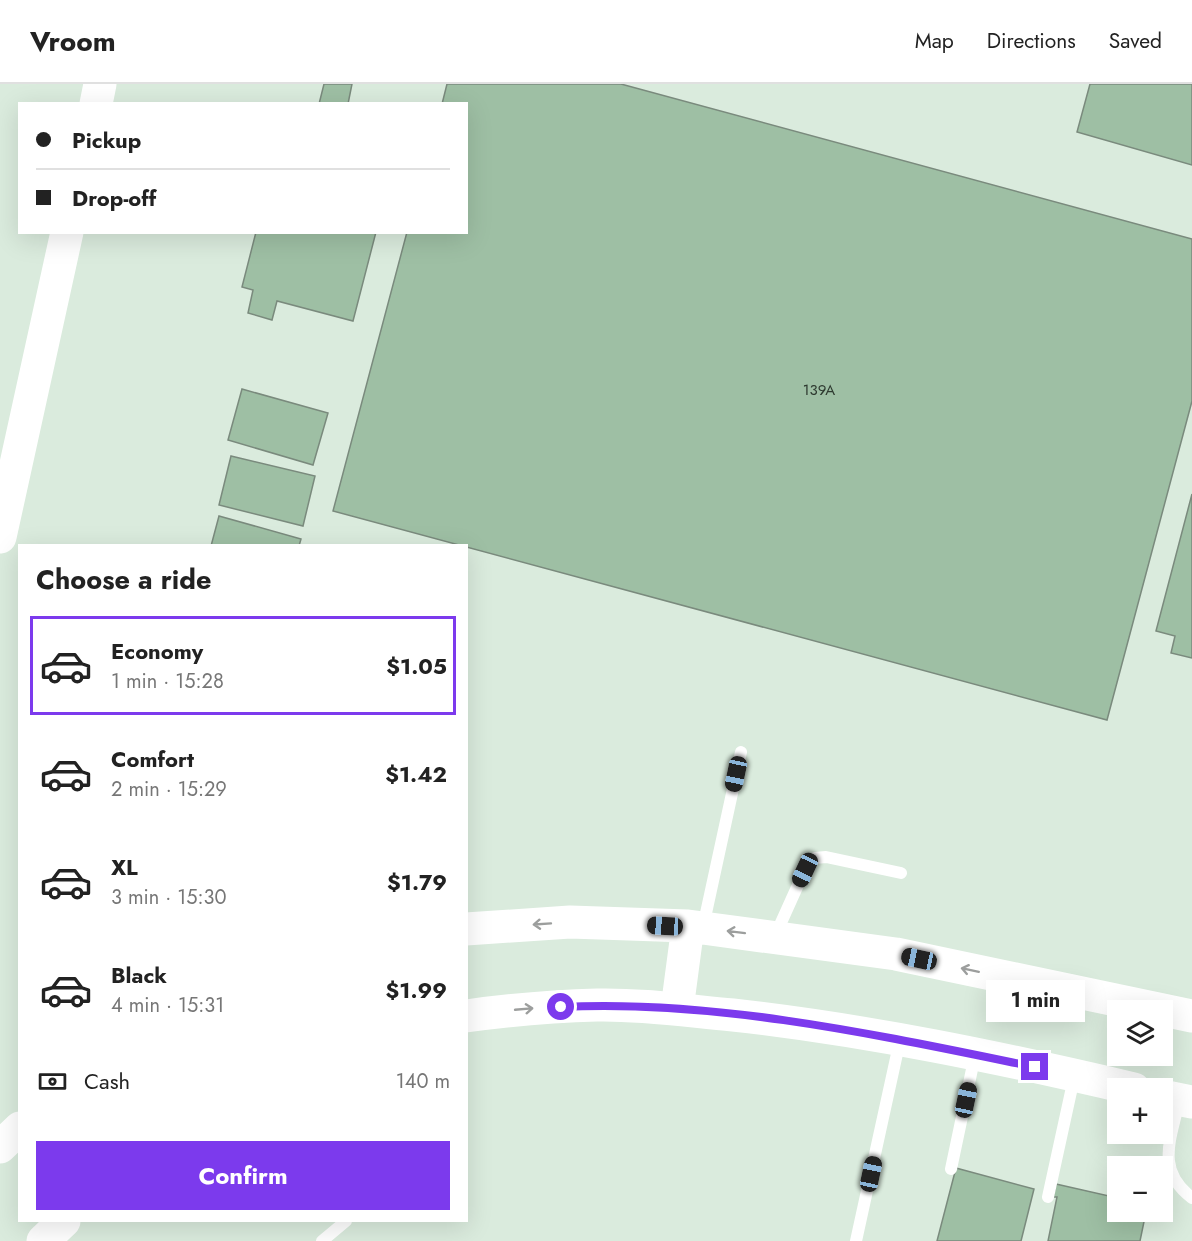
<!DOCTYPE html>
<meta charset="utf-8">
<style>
:root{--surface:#fff;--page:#f6f6f6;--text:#222;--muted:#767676;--line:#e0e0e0;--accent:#7c3aed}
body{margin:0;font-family:Jost,sans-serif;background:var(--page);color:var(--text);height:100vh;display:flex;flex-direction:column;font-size:22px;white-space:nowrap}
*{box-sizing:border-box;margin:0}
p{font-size:20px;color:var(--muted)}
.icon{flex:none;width:33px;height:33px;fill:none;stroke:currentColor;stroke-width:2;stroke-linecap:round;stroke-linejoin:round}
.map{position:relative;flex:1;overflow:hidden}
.panel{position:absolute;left:18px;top:460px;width:450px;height:678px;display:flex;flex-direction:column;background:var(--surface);border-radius:0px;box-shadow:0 6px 24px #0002}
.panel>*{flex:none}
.hud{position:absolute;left:18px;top:18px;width:450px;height:132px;border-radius:0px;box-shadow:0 6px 24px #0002;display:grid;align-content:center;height:132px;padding:0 18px;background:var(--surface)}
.fabs{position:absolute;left:1107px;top:916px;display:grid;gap:12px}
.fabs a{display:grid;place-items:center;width:66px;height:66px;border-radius:0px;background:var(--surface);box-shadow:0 6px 24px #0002;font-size:30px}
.end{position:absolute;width:27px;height:27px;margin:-14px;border:8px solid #7c3aed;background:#fff;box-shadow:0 0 0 3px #fff}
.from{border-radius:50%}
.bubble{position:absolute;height:42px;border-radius:0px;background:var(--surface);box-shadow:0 6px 24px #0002;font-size:20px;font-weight:700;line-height:42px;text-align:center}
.car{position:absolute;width:18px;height:36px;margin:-18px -9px;border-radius:8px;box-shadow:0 0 4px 2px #0007;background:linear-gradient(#222 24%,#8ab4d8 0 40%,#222 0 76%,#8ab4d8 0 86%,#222 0)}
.hud b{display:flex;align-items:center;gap:21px;height:57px;font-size:22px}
.hud b+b{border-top:2px solid var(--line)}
.hud i{width:15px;height:15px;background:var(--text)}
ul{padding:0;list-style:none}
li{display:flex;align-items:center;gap:18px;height:99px;margin:0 12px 9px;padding:0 6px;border:3px solid transparent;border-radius:0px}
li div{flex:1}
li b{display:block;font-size:22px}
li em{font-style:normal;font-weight:700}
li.active{border-color:var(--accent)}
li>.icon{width:54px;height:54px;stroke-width:1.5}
h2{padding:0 18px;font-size:27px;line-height:72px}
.pay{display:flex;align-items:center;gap:15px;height:66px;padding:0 18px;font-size:22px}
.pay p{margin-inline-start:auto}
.cta{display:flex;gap:12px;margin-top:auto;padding:12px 18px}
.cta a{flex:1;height:69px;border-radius:0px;background:var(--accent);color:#fff;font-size:24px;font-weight:700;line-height:69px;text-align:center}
header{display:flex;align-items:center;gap:36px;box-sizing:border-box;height:84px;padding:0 30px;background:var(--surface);border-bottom:2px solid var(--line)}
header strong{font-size:28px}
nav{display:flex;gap:33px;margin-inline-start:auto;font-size:21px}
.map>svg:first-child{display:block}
.building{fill:#9ebfa4;stroke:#7a8a7d;stroke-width:1.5}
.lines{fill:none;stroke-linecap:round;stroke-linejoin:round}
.lane{stroke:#fff;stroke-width:12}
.secondary{stroke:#fff;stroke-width:33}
.oneway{stroke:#9c9e9d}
.route{stroke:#7c3aed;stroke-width:8}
.labels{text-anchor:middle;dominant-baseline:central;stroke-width:5;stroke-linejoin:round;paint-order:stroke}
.number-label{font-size:15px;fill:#2e3a30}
</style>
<header>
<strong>Vroom</strong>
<nav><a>Map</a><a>Directions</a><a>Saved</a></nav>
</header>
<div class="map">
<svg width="1192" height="1157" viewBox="0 0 1192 1157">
<rect width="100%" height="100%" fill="#daebdd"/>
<path class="building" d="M324 0H352L348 20H319Z
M447 0H621L1192 155V317L1107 636 333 427 407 148H466V20H442Z
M1090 0H1192V81L1077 48Z
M256 148H376L353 237 277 217 272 236 248 229 253 206 242 203Z
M242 305 328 329 313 381 228 356Z
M231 372 315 392 303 442 219 421Z
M1192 410V574L1171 569 1175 552 1156 547Z
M219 432 301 455 299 462H211Z
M956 1084 1034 1105 1021 1157H937Z
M1056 1100 1118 1114V1128H1146L1140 1157H1048L1057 1113H1053Z"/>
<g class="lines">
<path class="lane" d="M703 843 741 668
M775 852 807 781 815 774 826 773 901 789
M1179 1017C1171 1055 1155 1086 1192 1114
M951 1085 975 971
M1048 1113 1074 994
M322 1157 346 1137
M856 1157 900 956"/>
<path class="secondary" d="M96 20 100 0
M0 453 67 148
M466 845 570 838 688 842 896 870 1192 932
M677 925 688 842
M466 932C510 926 553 922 597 921 642 920 688 927 733 931 868 946 1002 974 1134 1005
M1162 1012 1192 1018
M0 1063 20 1044
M43 1157 64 1137"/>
</g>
<defs><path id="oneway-shaft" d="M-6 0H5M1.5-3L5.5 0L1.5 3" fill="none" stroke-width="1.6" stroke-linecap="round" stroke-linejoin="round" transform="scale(1.5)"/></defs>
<g class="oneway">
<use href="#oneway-shaft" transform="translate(542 840) rotate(176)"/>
<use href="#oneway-shaft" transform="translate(736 848) rotate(-173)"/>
<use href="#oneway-shaft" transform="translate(970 886) rotate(-168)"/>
<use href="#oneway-shaft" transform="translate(524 925) rotate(-5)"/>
</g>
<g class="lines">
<path class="route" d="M561 923C716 915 883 952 1035 983"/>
</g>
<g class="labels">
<g class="number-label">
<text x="819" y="306">139A</text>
</g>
</g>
</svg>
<div class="fabs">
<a><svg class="icon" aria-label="layers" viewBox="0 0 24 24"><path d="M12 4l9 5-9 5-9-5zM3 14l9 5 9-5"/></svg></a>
<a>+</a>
<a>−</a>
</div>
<i class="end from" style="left:561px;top:923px"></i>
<i class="end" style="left:1035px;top:983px"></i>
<div class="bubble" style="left:986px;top:896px;width:99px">1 min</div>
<i class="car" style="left:736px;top:690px;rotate:192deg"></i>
<i class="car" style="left:805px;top:786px;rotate:205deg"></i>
<i class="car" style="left:665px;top:842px;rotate:273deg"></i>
<i class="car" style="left:919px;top:875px;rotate:282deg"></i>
<i class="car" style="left:966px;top:1016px;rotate:12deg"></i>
<i class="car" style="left:871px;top:1090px;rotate:12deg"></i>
<div class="hud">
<b><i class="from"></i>Pickup</b>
<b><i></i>Drop-off</b>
</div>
<section class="panel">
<h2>Choose a ride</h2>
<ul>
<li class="active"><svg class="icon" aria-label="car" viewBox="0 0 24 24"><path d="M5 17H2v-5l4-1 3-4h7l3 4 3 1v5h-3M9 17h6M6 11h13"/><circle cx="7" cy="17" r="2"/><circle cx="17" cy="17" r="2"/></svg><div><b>Economy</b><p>1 min · 15:28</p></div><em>$1.05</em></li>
<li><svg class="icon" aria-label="car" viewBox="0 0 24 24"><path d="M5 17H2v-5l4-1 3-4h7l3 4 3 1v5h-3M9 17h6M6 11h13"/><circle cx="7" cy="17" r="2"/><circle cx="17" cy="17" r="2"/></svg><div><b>Comfort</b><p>2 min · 15:29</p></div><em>$1.42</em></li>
<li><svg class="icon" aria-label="car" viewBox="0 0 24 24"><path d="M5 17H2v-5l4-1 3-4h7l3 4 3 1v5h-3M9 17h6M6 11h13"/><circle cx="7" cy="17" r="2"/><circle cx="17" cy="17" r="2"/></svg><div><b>XL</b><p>3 min · 15:30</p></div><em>$1.79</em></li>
<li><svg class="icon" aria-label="car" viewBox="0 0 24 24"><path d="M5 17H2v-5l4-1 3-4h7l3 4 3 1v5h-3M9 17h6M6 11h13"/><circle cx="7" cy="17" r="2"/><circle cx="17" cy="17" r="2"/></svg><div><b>Black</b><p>4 min · 15:31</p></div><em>$1.99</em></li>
</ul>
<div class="pay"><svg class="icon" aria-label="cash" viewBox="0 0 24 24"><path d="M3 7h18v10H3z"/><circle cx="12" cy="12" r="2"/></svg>Cash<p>140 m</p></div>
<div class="cta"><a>Confirm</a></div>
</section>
</div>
